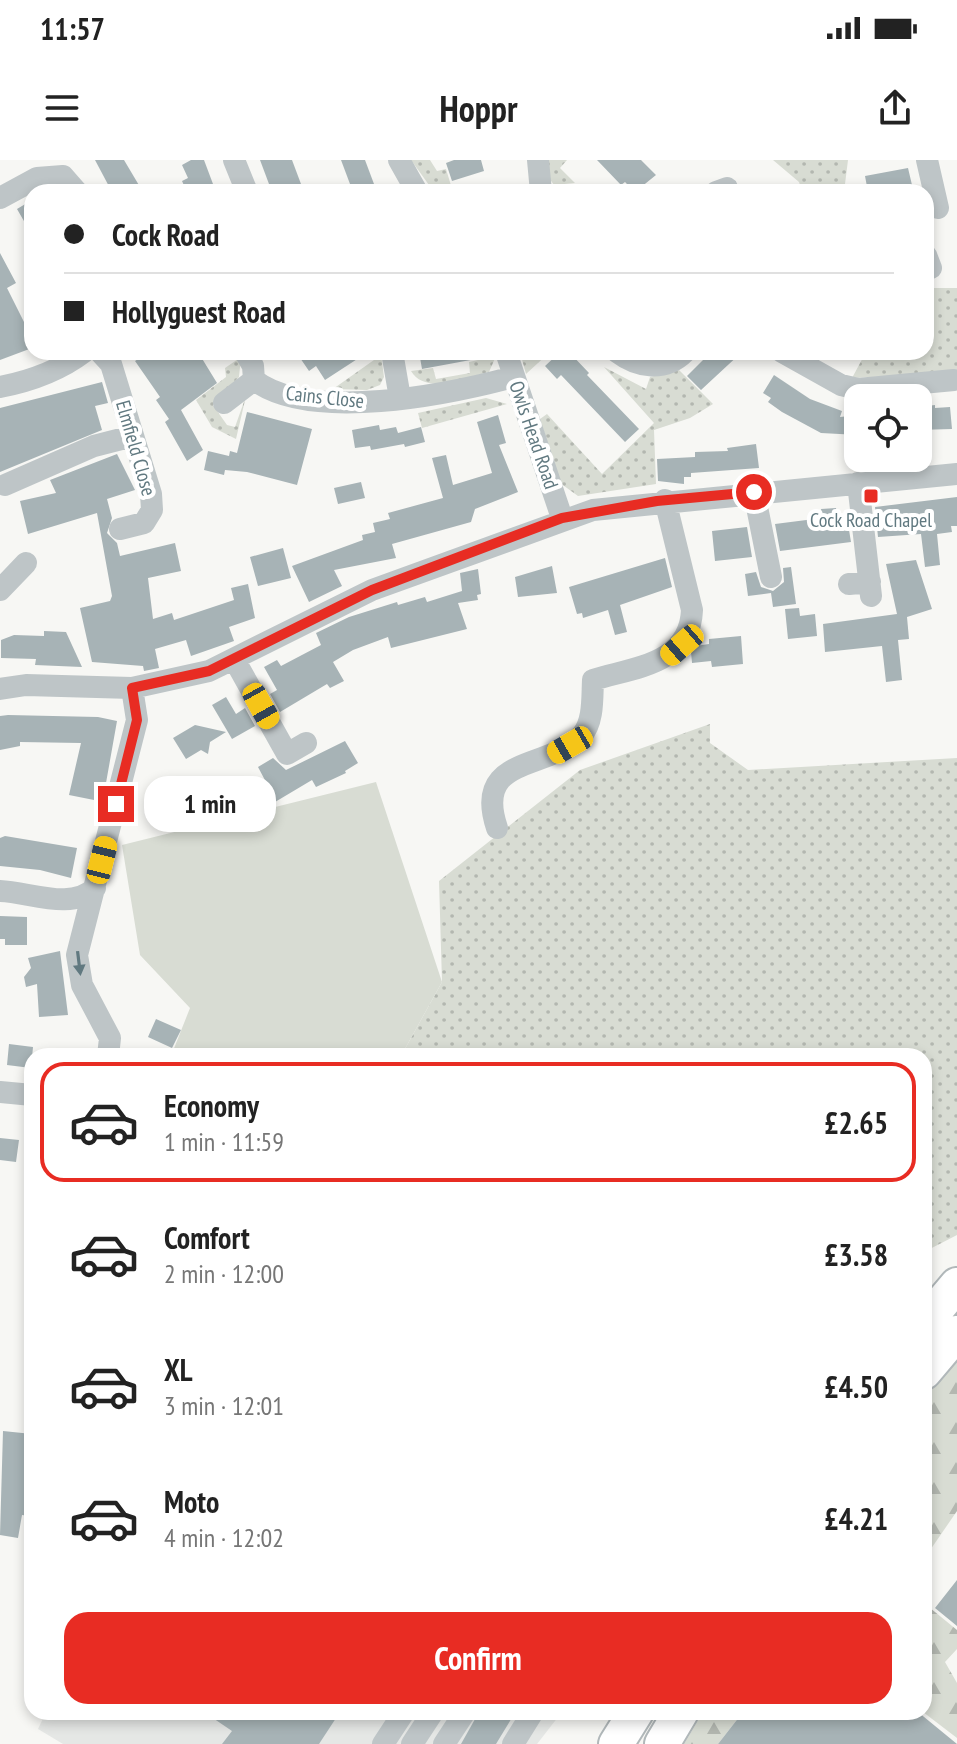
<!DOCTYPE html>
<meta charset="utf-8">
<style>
:root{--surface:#fff;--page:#f6f6f6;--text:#222;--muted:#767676;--line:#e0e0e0;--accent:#e82c23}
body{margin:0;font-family:"PT Sans Narrow",sans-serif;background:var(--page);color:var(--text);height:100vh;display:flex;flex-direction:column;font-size:30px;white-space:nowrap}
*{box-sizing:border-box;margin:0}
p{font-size:26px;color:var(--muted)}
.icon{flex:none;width:44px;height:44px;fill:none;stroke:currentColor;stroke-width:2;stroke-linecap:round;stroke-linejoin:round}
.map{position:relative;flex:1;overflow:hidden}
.details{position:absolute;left:24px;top:888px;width:908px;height:672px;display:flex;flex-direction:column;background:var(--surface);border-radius:24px;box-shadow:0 4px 12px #0003}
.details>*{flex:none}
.top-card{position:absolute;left:24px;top:24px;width:910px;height:176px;border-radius:24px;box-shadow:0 4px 12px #0003;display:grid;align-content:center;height:176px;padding:0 40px;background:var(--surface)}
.buttons{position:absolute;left:844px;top:224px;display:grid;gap:16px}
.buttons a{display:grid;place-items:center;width:88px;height:88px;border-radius:16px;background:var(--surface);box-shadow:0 4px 12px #0003;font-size:40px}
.end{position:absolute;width:36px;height:36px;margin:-18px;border:10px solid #e82c23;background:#fff;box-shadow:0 0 0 4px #fff}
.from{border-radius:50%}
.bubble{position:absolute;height:56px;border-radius:24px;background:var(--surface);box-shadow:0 4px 12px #0003;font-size:26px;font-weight:800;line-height:56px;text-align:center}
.car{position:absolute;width:24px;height:48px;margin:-24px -12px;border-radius:10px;box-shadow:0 0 6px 2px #0007;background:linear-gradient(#f5c518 24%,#345 0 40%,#f5c518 0 76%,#345 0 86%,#f5c518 0)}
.top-card b{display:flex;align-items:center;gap:28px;height:76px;font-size:30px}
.top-card b+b{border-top:2px solid var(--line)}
.top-card i{width:20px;height:20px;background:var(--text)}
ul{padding:14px 0 0;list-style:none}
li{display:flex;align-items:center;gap:24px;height:120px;margin:0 16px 12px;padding:0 24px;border:4px solid transparent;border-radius:24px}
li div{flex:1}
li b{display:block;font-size:30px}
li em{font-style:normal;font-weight:800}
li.active{border-color:var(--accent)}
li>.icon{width:72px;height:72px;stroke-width:1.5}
.button{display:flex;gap:16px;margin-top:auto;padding:16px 40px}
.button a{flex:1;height:92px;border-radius:24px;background:var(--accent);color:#fff;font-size:32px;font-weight:800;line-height:92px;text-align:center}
.status{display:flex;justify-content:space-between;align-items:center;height:56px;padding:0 40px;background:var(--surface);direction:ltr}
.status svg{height:22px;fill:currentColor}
header{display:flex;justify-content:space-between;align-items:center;height:104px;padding:0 40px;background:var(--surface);font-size:36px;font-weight:800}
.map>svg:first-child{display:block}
.built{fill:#e5e7e5}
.grass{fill:url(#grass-dots)}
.forest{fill:url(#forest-firs)}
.green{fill:#d8dcd3}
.building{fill:#a7b3b6}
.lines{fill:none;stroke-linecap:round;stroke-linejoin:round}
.highway-casing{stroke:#b1b8ba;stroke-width:38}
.minor{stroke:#bec5c7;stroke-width:22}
.highway{stroke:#fff;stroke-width:34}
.oneway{fill:#617980}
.route{stroke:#e82c23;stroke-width:10}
.poi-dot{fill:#e82c23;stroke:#fff;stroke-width:3}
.labels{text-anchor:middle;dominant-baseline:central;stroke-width:8;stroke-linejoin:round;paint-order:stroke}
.street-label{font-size:20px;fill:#617980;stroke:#fff}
.poi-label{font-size:20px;fill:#617980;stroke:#fff}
</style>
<div class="status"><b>11:57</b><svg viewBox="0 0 49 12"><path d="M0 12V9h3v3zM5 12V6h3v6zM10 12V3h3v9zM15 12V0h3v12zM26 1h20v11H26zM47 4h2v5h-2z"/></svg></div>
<header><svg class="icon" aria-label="menu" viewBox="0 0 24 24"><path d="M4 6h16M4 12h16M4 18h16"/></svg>Hoppr<svg class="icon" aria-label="share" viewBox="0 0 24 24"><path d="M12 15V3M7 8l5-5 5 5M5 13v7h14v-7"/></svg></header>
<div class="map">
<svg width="957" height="1584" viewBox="0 0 957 1584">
<defs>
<pattern id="grass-dots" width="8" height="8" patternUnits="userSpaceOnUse" patternTransform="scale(2)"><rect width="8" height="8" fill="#d8dcd3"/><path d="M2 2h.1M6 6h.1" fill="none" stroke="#b3b7b0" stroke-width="1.8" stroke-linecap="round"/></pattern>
<pattern id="forest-firs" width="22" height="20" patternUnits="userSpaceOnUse" patternTransform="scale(2)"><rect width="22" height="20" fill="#d8dcd3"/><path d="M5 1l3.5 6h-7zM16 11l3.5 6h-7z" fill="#b3b7b0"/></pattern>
</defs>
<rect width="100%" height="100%" fill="#f7f7f4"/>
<path class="built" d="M46 1552H562L537 1584H63L38 1569Z"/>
<path class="grass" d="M411 0H430L437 11 446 9 453 32H434Z
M546 0H567L560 8 575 23 554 25 549 18Z
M773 0H848L844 32H802L799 22Z
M926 128H957V213L852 218 866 192H926Z
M520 192H550L526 214Z
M381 195 384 217 380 225 367 230 333 229Z
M496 196 489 212C466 217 426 236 411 211L433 208 436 219 470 213 469 202Z
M241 197 239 217 213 245 227 265 235 267 246 236 236 279 212 267 196 240 226 217 225 208Z
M604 207 646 229 650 217 679 210 713 244 690 258 654 270 656 324 578 336 560 323 540 259 547 254 602 314 654 263Z
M486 238 507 244 422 268 418 253Z
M710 564V583L748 610 957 598V1075L924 1092V896H401L442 822 439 721 580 610Z"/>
<path class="forest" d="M957 1201V1351L924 1399V1236Z
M924 1443 957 1470V1489L945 1502 957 1523V1578L923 1552Z
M703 1552H743L718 1584H684Z"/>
<path class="green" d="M376 622 442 822 401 896H171L190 848 140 795 122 685Z"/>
<path class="building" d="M95 0H124L143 32H112Z
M191 0H204L216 32H187L182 21 188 18 182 5Z
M260 0H292L304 32H272Z
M341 0H365L377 32H353Z
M454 0H481L484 11 452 21 446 3Z
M597 0H641L656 15 635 32 625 22 621 25Z
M908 8 912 25 868 32 865 16Z
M32 40V75L17 49Z
M0 93 16 123 7 128 27 168 32 166V188L0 200Z
M149 192H198L217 223 181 250 203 290 187 301 165 262 169 259 156 240 160 237 135 201Z
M296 192H368L325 220 316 206 309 211Z
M419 192H475L476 199 422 209Z
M560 192H569L589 213 587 215 639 269 625 282 561 215 557 219 545 206Z
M711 192H742L701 230 687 216Z
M774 215 810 239 842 251 840 257 858 255V275L821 273 782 252 768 242 771 238 763 233Z
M102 222 108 243 95 246 102 270 0 312V248Z
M935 245V248L950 247 952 269 918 270V247Z
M247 252 312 269 297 325 247 312 225 310 224 315 204 310 208 291 229 296 230 291 237 293Z
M498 255 506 283 499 285 518 332 475 349 471 362 392 384 396 398 334 410 342 426 309 442 292 406 363 380 362 375 375 372 373 363 390 359 388 353 443 338 432 298 446 295 453 325 492 313 477 262Z
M379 265 380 270 396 267 398 273 421 267 425 282 405 287 404 284 371 290 370 286 355 288 352 270Z
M756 284 759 308 691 313V317H684V324L658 321 657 299 695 297V292L728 291 727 288Z
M117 294 135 330 107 339 112 358 107 373 117 383 120 396 175 383 181 411 148 418 153 459 172 453 174 460 234 440 231 428 248 424 255 458 229 467 234 481 191 496 186 480 155 489 159 508 144 511 143 506 92 502 80 448 110 441 112 436 97 353 28 374 20 341 56 333 50 320Z
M361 322 365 338 338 344 334 328Z
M957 337V366H951L952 372 937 374 940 405 925 407 921 374 878 377 875 347Z
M836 348 839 371 849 370 851 382 780 391 775 364 822 358 821 349Z
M747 367 752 397 715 401 712 371Z
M283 388 291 418 258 426 250 397Z
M665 398 672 427 620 445 627 472 615 475 608 450 583 458 582 453 577 454 569 427Z
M916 400 932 449 907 457 909 479 898 480 902 520 886 522 882 486 825 492 823 464 897 454 886 404Z
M552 406 557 433 518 437 515 417Z
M791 407 796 444 773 447 771 433 748 436 745 414 756 412 761 427 773 431 784 422 783 408Z
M478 409 481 434 477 435 478 440 458 443 467 469 391 488 388 477 353 490 333 502 344 521 330 528 327 524 280 552 270 534 277 530 264 507 277 500 281 506 321 485 316 473 349 457 397 442 398 445 425 437 427 442 462 431 460 413Z
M799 448 800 456 815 454 817 476 788 479 785 449Z
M44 471 66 472 82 507 35 505 36 499 1 498V480L14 475 44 476Z
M741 476 743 504 712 507 711 501 692 503 691 492 695 486 709 484V479Z
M226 537 236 554 245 548 255 566 232 579 212 545Z
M8 555 98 557 117 561 106 623 97 626 94 640 69 635 81 583 20 582V586L0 590V556Z
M195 565 226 572 210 582 208 594 201 590 186 599 173 578Z
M345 581 358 603 345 611 346 613 316 627 312 620 270 645 259 628 267 624 258 607 273 598 286 610Z
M5 676 77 688 71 718 40 710 0 706V678Z
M0 756 27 757V785H5V779H0Z
M60 791 68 855 39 857 37 824 26 827 24 817 31 808 28 798Z
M156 859 181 870 172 888 148 877Z
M9 884 33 887 31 908 7 905Z
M0 978 19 980 16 1002 0 1000Z
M3 1271 32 1274V1336L29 1356 22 1355 18 1378 0 1375Z
M957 1420V1466L935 1448Z
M204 1552H340L319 1584H222L232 1571Z
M479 1552H506L513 1556 496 1584H461Z
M743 1552H918L957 1584H718Z"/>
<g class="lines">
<defs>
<path id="highway" d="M924 1164 957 1125
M924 1212 957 1173
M616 1584 636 1552
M662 1584 681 1552"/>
</defs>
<use href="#highway" class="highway-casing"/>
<path class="minor" d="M234 0 247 32
M399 0 417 32
M538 0 541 32
M927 0 938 48
M716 32 727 28
M0 38 37 18 63 16 77 32
M926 95 931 108
M100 192 111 204 151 334 152 350 144 363 120 369
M245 192 253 206 254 220C310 263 449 234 513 217
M392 192 400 238
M506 192 562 358
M617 192C638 208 665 212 685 192
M782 192 841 225 858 229 954 220
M0 227C31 221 59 211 84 192
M224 243 254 220
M858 323 871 436
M5 325 94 286 133 276
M754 332 771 417
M849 424 870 422
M0 430 26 403
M234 499 287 594 306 583
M0 529 26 525 132 528 209 511 372 430 593 350 957 314
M497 668C472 594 550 611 582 575 594 561 592 537 593 520 635 507 690 504 692 450L665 340
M0 731C30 732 71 751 95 728
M108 896 110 878 82 825 77 795 137 560 132 528
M0 932 32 935
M383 1584 404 1552
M412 1584 433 1552
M444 1584 465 1552
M513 1584 533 1552"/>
<use href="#highway" class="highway"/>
</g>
<defs><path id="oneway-solid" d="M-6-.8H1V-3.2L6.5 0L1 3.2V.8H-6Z" transform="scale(2)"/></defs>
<use class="oneway" href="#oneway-solid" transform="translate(79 803) rotate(83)"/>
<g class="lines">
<path class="route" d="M116 644 137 560 132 528 209 511 372 430 562 358 657 341 754 332"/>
</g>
<rect class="poi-dot" x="863" y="328" width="16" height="16" rx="4"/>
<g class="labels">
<g class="street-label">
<text transform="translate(325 237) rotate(6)">Cains Close</text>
<text transform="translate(534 275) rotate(71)">Owls Head Road</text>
<text transform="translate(136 288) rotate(74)">Elmfield Close</text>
</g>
<g class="poi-label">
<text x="871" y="360">Cock Road Chapel</text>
</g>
</g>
</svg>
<div class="buttons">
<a><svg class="icon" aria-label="locate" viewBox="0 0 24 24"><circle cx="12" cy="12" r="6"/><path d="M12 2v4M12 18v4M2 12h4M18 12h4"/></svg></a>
</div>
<i class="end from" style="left:754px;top:332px"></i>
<i class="end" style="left:116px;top:644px"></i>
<div class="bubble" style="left:144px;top:616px;width:132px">1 min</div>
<i class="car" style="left:682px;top:485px;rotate:229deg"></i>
<i class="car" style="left:261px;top:546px;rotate:151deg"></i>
<i class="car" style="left:570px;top:585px;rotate:240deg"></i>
<i class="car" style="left:102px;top:700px;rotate:14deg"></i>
<div class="top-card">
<b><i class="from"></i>Cock Road</b>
<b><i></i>Hollyguest Road</b>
</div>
<section class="details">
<ul>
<li class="active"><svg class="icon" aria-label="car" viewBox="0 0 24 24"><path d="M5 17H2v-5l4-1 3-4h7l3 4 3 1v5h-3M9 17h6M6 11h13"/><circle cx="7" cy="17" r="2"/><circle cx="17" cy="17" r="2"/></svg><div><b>Economy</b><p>1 min · 11:59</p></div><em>£2.65</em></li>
<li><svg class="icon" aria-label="car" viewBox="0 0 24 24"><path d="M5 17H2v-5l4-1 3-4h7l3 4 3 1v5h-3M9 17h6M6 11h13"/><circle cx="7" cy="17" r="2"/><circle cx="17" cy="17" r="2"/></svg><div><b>Comfort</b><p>2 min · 12:00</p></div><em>£3.58</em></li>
<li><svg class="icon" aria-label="car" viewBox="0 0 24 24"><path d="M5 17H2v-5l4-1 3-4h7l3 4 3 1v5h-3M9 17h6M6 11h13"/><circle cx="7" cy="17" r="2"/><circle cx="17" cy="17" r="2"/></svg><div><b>XL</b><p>3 min · 12:01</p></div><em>£4.50</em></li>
<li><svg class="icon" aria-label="car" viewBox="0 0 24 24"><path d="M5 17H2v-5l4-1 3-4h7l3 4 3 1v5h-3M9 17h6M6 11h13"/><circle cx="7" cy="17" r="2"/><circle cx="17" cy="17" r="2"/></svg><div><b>Moto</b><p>4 min · 12:02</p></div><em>£4.21</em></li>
</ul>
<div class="button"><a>Confirm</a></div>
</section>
</div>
